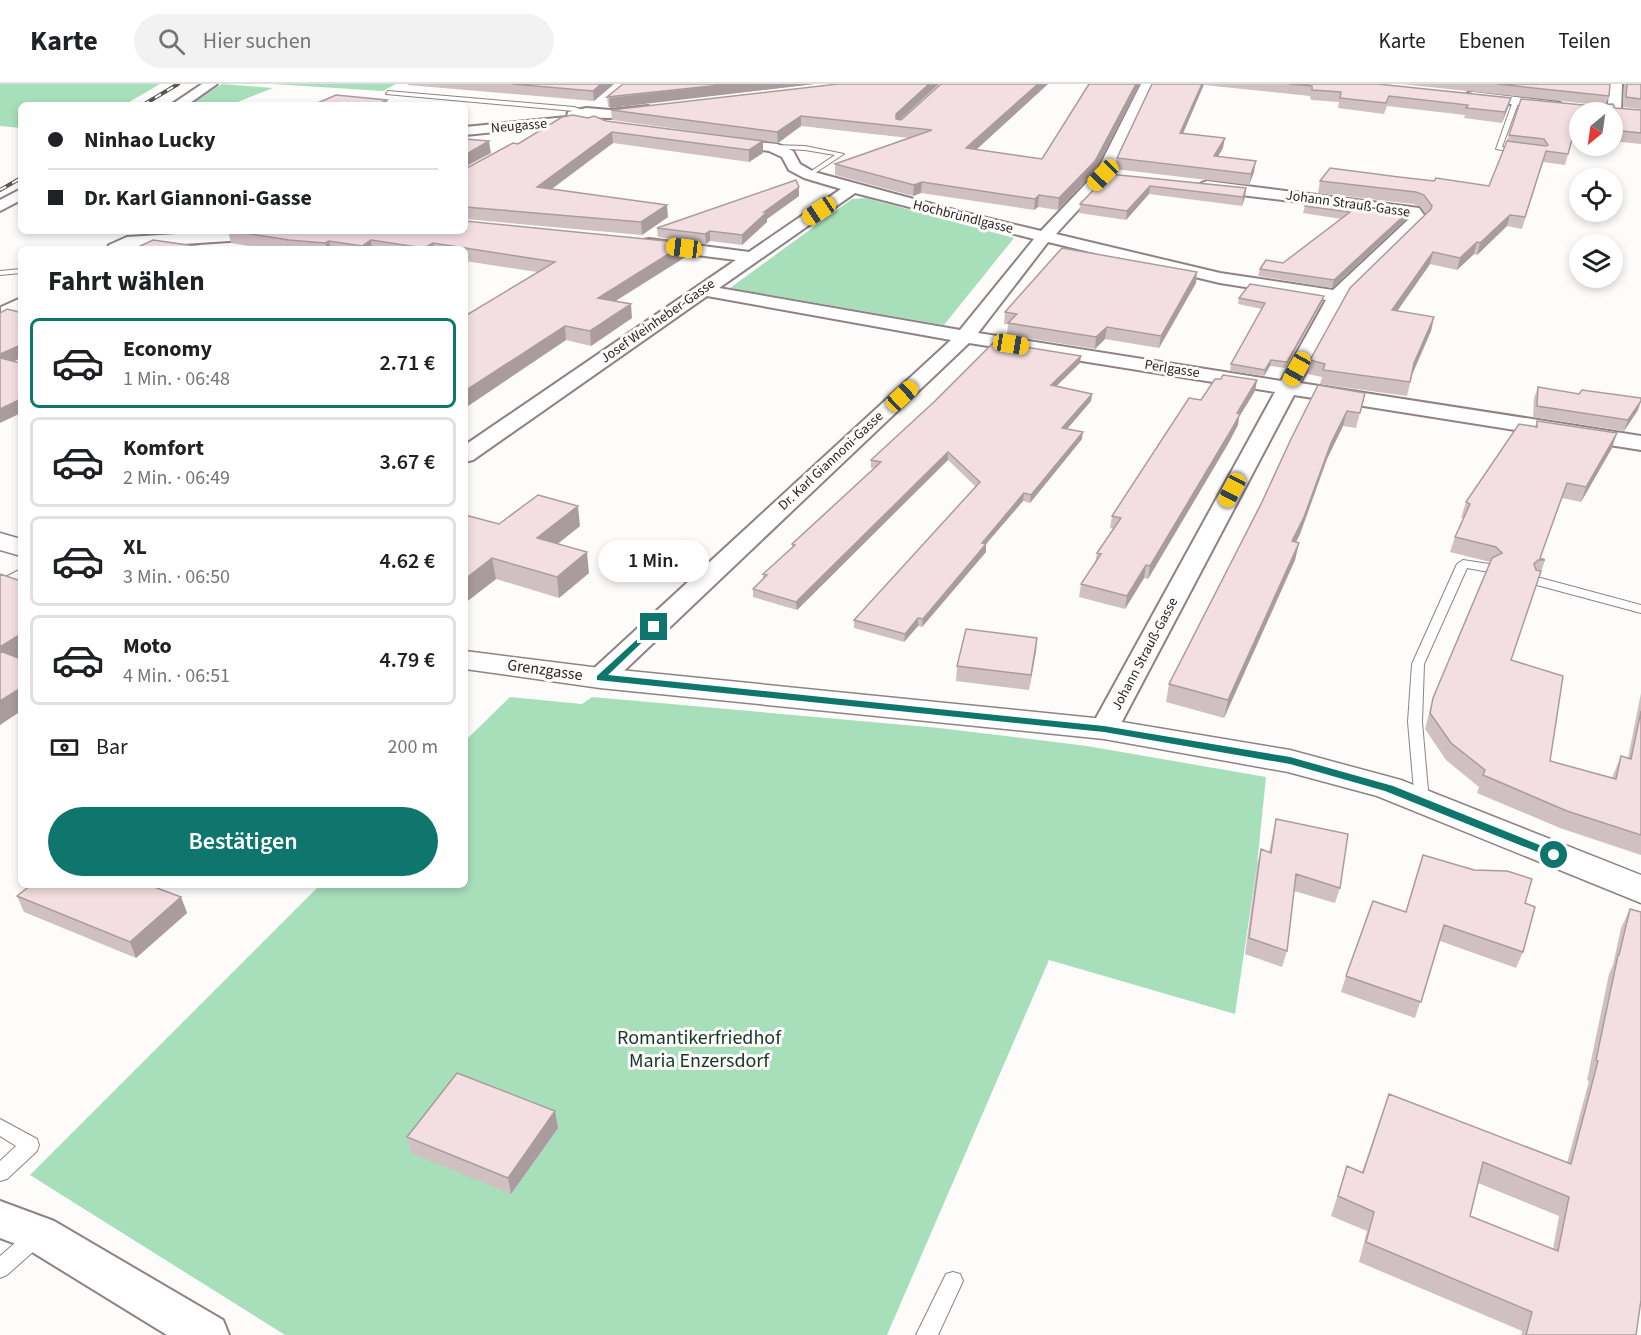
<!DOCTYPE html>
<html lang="de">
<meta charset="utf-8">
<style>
:root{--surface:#fff;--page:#f2f2f2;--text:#202124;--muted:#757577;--line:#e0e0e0;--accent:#0f766e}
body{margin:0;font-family:"Source Sans 3",sans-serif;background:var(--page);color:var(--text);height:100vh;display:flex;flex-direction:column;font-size:22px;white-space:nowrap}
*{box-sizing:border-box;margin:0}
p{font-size:20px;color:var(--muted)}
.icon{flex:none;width:33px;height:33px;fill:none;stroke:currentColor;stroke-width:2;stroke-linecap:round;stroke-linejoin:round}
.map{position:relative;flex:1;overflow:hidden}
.sheet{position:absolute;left:18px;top:162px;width:450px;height:642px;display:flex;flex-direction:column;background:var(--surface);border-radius:9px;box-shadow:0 3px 9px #0003}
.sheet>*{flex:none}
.hud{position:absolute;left:18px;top:18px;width:450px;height:132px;border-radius:9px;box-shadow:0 3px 9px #0003;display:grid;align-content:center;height:132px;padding:0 30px;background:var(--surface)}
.needle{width:39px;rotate:209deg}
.fabs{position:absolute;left:1569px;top:18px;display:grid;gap:12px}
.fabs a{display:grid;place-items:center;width:54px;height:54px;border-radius:50%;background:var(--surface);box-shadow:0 3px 9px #0003;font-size:30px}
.end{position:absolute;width:27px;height:27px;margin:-14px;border:8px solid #0f766e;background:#fff;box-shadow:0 0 0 3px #fff}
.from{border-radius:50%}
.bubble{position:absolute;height:42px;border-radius:21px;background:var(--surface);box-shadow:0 3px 9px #0003;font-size:20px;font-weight:600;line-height:42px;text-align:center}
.car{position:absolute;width:18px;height:36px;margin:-18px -9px;border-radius:8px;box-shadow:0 0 4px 2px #0007;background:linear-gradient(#f5c518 24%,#345 0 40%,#f5c518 0 76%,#345 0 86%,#f5c518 0)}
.hud b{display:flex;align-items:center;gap:21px;height:57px;font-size:22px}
.hud b+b{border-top:2px solid var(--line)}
.hud i{width:15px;height:15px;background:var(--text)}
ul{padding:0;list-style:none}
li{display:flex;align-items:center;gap:18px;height:90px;margin:0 12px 9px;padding:0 18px;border:3px solid var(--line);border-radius:9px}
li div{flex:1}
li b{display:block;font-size:22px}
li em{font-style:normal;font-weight:600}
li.on{border-color:var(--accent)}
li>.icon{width:54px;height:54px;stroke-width:1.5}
h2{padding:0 30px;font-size:27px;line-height:72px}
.pay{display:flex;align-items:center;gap:15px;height:66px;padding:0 30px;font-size:22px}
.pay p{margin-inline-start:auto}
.button{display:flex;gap:12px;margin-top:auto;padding:12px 30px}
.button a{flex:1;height:69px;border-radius:36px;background:var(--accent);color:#fff;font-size:24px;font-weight:600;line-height:69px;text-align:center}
header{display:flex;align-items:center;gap:36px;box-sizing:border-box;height:84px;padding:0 30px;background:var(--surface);border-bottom:2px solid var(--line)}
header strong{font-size:28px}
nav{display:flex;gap:33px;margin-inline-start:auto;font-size:21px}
.search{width:420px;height:54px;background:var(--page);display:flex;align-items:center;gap:15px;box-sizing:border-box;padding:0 21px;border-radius:33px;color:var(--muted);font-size:22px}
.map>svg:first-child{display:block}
.green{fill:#a8dfbb}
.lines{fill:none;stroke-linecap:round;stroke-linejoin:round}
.service-casing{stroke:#908284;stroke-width:2}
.minor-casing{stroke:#908284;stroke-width:4}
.tertiary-casing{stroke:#908284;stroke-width:3}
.service{fill:#fff;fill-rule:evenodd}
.minor{fill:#fff;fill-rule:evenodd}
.tertiary{fill:#fff;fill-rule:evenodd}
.rail-casing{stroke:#5a5556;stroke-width:4}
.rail{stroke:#fefbfb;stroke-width:2;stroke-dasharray:7;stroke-linecap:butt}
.wall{fill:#d1c0c2;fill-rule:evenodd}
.shaded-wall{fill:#aa9c9e}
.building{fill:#f3dfe2;stroke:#aa9c9e;stroke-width:1.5;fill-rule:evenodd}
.route{fill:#0f766e}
.labels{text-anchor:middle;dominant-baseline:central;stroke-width:6;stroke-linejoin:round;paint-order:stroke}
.far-street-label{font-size:14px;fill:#251f20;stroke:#fefbfb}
.street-label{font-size:16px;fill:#251f20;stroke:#fefbfb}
.near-park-label{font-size:20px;fill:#143824;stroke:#fefbfb}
</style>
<header>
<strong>Karte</strong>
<div class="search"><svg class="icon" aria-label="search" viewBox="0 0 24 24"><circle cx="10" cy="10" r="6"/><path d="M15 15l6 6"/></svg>Hier suchen</div>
<nav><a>Karte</a><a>Ebenen</a><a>Teilen</a></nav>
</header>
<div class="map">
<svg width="1641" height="1251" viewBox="0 0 1641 1251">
<rect width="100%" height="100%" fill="#fefbfb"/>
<path class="green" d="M0 0H160L124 21H21V44L0 42Z
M222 0 273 4 230 21H187Z
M272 0H396L383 7Z
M866 114 1014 154 944 241 730 204 852 115Z
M510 613 582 620 592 613 939 644 1087 662 1266 693 1257 781 1235 930 1049 876 887 1251H285L30 1091 320 801H465V657Z"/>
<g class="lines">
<defs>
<path id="service" d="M388 7 574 23 589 28 586 30 574 27 386 10Z
M1516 15 1519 17 1502 63 1523 67 1520 69 1496 65 1513 17Z
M772 61 805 62 844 70 809 93 807 92V90L835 71 805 66 770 64Z
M21 185V189L0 191V187Z
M1463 476 1489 480 1495 484 1489 488 1467 484 1424 580 1422 638 1429 718 1422 723 1415 718 1408 638 1412 580 1457 480Z
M21 485V494L0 505V496Z
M1537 493 1641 521V529L1533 500 1531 497 1533 494Z
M0 1035 37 1055 39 1061 37 1067 7 1095 0 1097V1077L16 1062 0 1052Z
M37 1143 44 1146 47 1152 44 1158 7 1191 0 1194V1172L30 1146Z
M953 1188 960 1190 963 1197 938 1251H916L946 1190Z"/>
<path id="minor" d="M202 0H217L187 21H171Z
M1141 0H1153L1110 91 1056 150 1220 189 1333 206 1410 134 1408 131 1207 107 1199 102 1202 99 1207 97 1419 124 1427 135 1345 215 1300 299 1641 352V366L1294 311 1118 645 1114 651 1104 654 1094 651 1090 645 1275 308 969 259 610 600 600 602 590 600 586 594 590 588 951 256 707 212 473 376 465 378V361L736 176 649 165 643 164 641 160 643 156 649 155 749 168 841 105 804 94 789 86 782 73 769 67 721 60 719 57 721 54 777 60 793 67 800 80 814 88 954 126 1041 147 1096 89ZM855 109 1034 155 960 246 719 204ZM1048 158 1220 199 1326 216 1281 297 978 249Z
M1610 0H1622L1621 28 1614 32 1612 28H1607Z
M1473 8 1558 18 1565 22 1558 26 1468 15 1467 12 1468 9Z
M648 22 655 26 653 29 610 34 581 33 594 36 596 39 589 43 574 40 465 51V43L567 33 568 28 586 24 610 26Z
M21 105V116L0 127V116Z
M226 147H315L307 152 107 165 109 161 127 153Z
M21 214V237L1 231V223Z
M0 1117 54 1137 223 1236 229 1251H167L24 1163 0 1154Z"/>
<path id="tertiary" d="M0 449 21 455V472L0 466Z
M465 567 600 584 1104 635 1290 666 1401 696 1641 791V819L1377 712 1288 688 1104 655 600 604 465 585Z"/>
</defs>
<use href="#service" class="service-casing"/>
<use href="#minor" class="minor-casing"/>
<use href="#tertiary" class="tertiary-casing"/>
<use href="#service" class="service"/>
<use href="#minor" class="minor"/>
<use href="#tertiary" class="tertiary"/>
<defs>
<path id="rail" d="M143 21 178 0
M0 106 21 94"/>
</defs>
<use href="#rail" class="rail-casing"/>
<use href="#rail" class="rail"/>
</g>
<path class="wall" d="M408 0H614L594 17 408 1Z
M623 0H815L608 23 607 13Z
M939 0 900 36 941 0H1048L976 66 1042 75 1089 0H1140L1094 88 1058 126 1038 123 1034 126 921 109 913 112 835 91V80L909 54 801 42 778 59 612 36 611 26Z
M1152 0H1378L1511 14 1502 39 1464 34 1465 31 1387 22 1384 30 1338 24 1339 18 1311 16 1310 12 1204 1 1183 49 1223 64 1218 72 1254 88 1249 101 1115 85 1117 74Z
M1401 0H1610L1609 12 1606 20 1615 24 1641 26V60L1612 57V28H1580V53L1573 52 1565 81 1543 78 1522 145 1507 142 1477 171 1474 170 1457 186 1430 180 1397 227 1434 233 1431 247 1412 291 1407 312 1320 300 1322 293 1308 290 1310 276 1426 130 1421 123 1413 120 1318 109 1320 97 1399 93 1489 102 1509 51 1583 21H1598Z
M1624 0H1641V25L1623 23Z
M606 37 763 57V69L749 78 613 59 552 105 668 133 642 151 465 135V85L518 60Z
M1109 90 1246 104 1245 113 1242 122 1149 110 1126 136 1079 129 1080 120Z
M799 103V112L767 135V138L742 161 710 157 706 160 658 153 657 144Z
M1305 122 1409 127 1407 134 1332 204 1258 192 1260 185 1283 179 1341 135 1303 129Z
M228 147H465L686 159 687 172 616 217 632 234 591 262 566 256 465 324V232L537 188 465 177V165H267L231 159Z
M1196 199 1159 264 1105 255 1095 265 1007 251 1008 240H1004L1005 228Z
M1239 214 1322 218 1285 284 1270 282 1264 292 1230 287 1231 280 1262 225 1238 220Z
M1080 279 1056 303 1092 310 1091 317 1067 345 1082 355 1030 419 1023 417 986 460V468L922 543 918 542 904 558 854 544V536L976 403 948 376 797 526 753 513V505L763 495V490L792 464V460L874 384H871V376Z
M1221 295 1257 296 1255 307 1239 333 1238 341 1228 360 1148 495 1144 494 1125 525 1079 513 1081 500 1095 479 1097 469 1114 445 1110 444 1112 432 1201 316Z
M1538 303 1638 326 1624 347 1533 333 1534 314Z
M1365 309 1356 344 1343 342 1327 375 1300 450 1296 458 1299 459 1295 476 1224 634 1166 618 1169 600 1262 418 1291 355Z
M1537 337 1612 364 1581 418 1562 414 1540 474 1545 476 1511 576 1550 677 1612 694 1614 689 1621 672 1628 674 1641 609V771L1560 744 1477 709 1479 703 1446 676 1425 645 1433 614 1490 478 1450 468 1455 453 1464 434H1461L1466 418 1535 342Z
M499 440 580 442 558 460 589 489 559 514 496 495 465 519Z
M1037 554 1029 606 956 597 957 582Z
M1276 735 1340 804 1335 819 1294 807 1287 867 1282 883 1245 870 1257 781 1261 765 1269 768Z
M1423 771 1525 819 1523 868 1516 884 1440 857 1415 934 1341 908 1346 892 1406 828Z
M17 812 181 813 187 829 136 874 24 828Z
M1630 825 1636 1251H1521L1522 1247 1359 1178 1367 1147 1331 1132 1347 1082 1362 1088 1389 1010 1567 1079 1589 997 1587 996 1609 890 1613 881 1621 844ZM1478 1099 1559 1132 1553 1165 1470 1132Z
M558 1044 511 1110 411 1069 407 1053Z"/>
<path class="shaded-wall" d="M601 0H614L594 17 593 7Z
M730 0H815L610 24 609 14Z
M929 0H939L895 40 896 30Z
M1038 0H1048L966 75V64Z
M1136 0H1140L1094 88 1058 126 1059 114Z
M1202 0H1204L1179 59 1180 49Z
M1511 14 1508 24 1502 39 1505 28Z
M387 16V21H377Z
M801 32V42L778 59 777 48Z
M612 48 613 59 538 115 537 103Z
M1225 54 1223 64 1212 83 1214 72Z
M489 57 491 69 465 83V71Z
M763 57V69L749 78V66Z
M1256 77 1254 88 1249 101 1251 90Z
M922 98 921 109 913 112 914 101Z
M1150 102 1149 110 1126 136 1127 127Z
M799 103V112L767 135V138L742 161V151L764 128Z
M1246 104 1245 113 1242 122 1243 113Z
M1039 111 1038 123 1034 126 1035 115Z
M667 121 668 133 642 151 641 138Z
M1409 127 1407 134 1332 204 1334 196Z
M1510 131 1507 142 1477 171 1480 159Z
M710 147V157L706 160 705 150Z
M371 156 372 165H362V162Z
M329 157 331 165H327L325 159Z
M1477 158 1474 170 1457 186 1460 174Z
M433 159 434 165H425L424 164Z
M686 159 687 172 599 227 598 214Z
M1433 168 1430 180 1389 239 1392 226Z
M1197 188 1196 199 1159 264 1161 252Z
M1324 212 1322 218 1285 284 1287 278Z
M631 220 632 234 591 262 590 247Z
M1434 233 1431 247 1411 293 1414 279Z
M565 242 566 256 465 324V307Z
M1107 243 1105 255 1095 265 1096 253Z
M21 261V274L0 284V270Z
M1081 272 1080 279 1050 308 1051 301Z
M1271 276 1270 282 1264 292 1265 286Z
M1257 296 1255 307 1239 333 1238 341 1228 360 1148 495 1150 482Z
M1092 310 1091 317 1061 352 1062 344Z
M21 315V329L0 339V325Z
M1641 317 1638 326 1624 347 1628 336Z
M1347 327 1343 342 1327 375 1300 450 1288 474 1292 457 1331 359Z
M1083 348 1082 355 1030 419 1031 411Z
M1617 349 1612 364 1581 418 1586 403Z
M948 368V376L797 526 796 518Z
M1024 409 1023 417 986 460V468L922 543 923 535 982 459Z
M578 422 580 442 539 474 537 454Z
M1299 459 1295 476 1224 634 1228 616Z
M587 468 589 489 559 514 557 493Z
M492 474 496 495 465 519V495Z
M1146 481 1144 494 1125 525 1127 512Z
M918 534V542L904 558 905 550Z
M21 550V573L3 584 0 577V563Z
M1037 554 1036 568 1029 606 1031 591Z
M21 604V627L0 641V617Z
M181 813 187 829 136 874 130 858Z
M555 1027 558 1044 511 1110 508 1094Z"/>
<path class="building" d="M512 0H601L593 7Z
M623 0H730L607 13Z
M838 0H929L896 30V35L901 36 941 0H1038L966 64 1042 75 1089 0H1136L1095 77 1059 114 1039 111 1035 115 922 98 914 101 835 80 932 46 801 32 777 48 611 26Z
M1152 0H1202L1180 49 1225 54 1214 72 1256 77 1251 90 1117 74Z
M1289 0H1378L1511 14 1505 28 1466 24 1468 21 1389 12 1386 19 1340 14 1341 8 1312 6V2Z
M1497 0H1610L1609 12Z
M1627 0H1641V15L1626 13Z
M336 11 387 16 377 21H313Z
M1521 15 1583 21 1613 20 1615 24 1641 26V49L1612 46V28H1580V42L1576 41 1568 70 1546 67 1525 133 1510 131 1480 159 1477 158 1460 174 1433 168 1392 226 1434 233 1414 279 1410 298 1323 286 1325 280 1310 276 1350 204 1431 125 1432 122 1424 111 1416 108 1320 97 1330 84 1399 93 1434 97 1436 94 1489 102 1507 57 1546 62 1548 61 1544 55 1509 51Z
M573 31 588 34 594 32 606 37 763 57 749 66 612 48 537 103 667 121 641 138 465 123V85L513 59 518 60 562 33Z
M465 55 489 57 465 71Z
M1109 90 1246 104 1243 113 1150 102 1127 127 1080 120Z
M796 96 799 103 764 128H767L742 151 710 147 705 150 657 144Z
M1311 114 1409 127 1334 196 1260 185 1266 176 1283 179 1350 128 1305 122Z
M465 137 686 159 598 214 631 220 590 247 565 242 465 307V232L555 178 433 159 424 164 371 156 362 162 329 157 325 159 289 156 232 147H465Z
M153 156 216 165H134Z
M1062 164 1197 188 1161 252 1107 243 1096 253 1008 239 1017 230 1005 228Z
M1250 200 1324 212 1287 278 1271 276 1265 286 1231 280 1265 219 1239 214Z
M20 219H21V261L0 270V229L7 225 19 228Z
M994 258 1081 272 1051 301 1092 310 1062 344 1083 348 1031 411 1024 409 982 459 986 460 923 535 918 534 905 550 854 536 980 398 948 368 796 518 753 505 767 491 763 490 795 461 792 460 881 378 871 376 935 317Z
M0 274 21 279V315L0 325Z
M1223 291 1257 296 1237 329 1240 330 1230 348 1150 482 1146 481 1127 512 1081 500 1101 470 1097 469 1121 434 1112 432 1189 314 1201 316 1215 295H1221Z
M1318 301 1365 309 1360 329 1347 327 1331 359 1304 433 1292 457 1299 459 1228 616 1169 600 1262 418 1291 355Z
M1538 303 1579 310 1582 306 1641 314V317L1628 336 1537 322Z
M1537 337 1617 349 1586 403 1567 399 1540 474 1545 476H1538L1534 480 1536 486 1541 487 1511 576 1563 592 1550 677 1616 695 1621 672 1631 675 1641 627V751L1567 727 1483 691 1485 686 1451 659 1430 629 1433 614 1492 474 1502 469 1496 463 1455 453 1470 420 1466 418 1519 340 1537 343Z
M538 411 578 422 537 454 587 468 557 493 492 474 465 495V431L499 440Z
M0 490 21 497V550L0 563Z
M966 545 1037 554 1031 591 957 582Z
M0 567 21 575V604L0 617Z
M1276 735 1348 750 1340 804 1296 790 1287 867 1249 854 1261 765 1271 769Z
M1423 771 1474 786 1507 787 1532 795 1525 819 1535 823 1523 868 1444 841 1421 918 1346 892 1373 817 1406 828Z
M31 801H149L181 813 130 858 17 812Z
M1630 825 1641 828V1216L1636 1251H1526L1532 1228 1366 1158 1374 1128 1338 1112 1347 1082 1363 1089 1389 1010 1571 1080 1598 977 1596 976 1618 871H1619ZM1483 1078 1569 1113 1558 1167 1470 1132Z
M457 989 555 1027 508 1094 407 1053Z"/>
<path class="route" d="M654 540 657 541V544L608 591 1104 642 1290 673 1393 702 1557 768 1559 771 1554 775 1550 773 1385 707 1290 680 1104 648 597 596V592Z"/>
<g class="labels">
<g class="far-street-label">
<text transform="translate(519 42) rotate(-5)">Neugasse</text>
<text transform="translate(1348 120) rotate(8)">Johann Strauß-Gasse</text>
<text transform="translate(963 133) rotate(14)">Hochbründlgasse</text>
<text transform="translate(658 237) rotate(-35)">Josef Weinheber-Gasse</text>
<text transform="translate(1172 285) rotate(9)">Perlgasse</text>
<text transform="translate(831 377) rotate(-43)">Dr. Karl Giannoni-Gasse</text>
<text transform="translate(1145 570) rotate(-62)">Johann Strauß-Gasse</text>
</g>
<g class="street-label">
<text transform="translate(545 586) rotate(8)">Grenzgasse</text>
</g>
<g class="near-park-label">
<text x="699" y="954">Romantikerfriedhof<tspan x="699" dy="23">Maria Enzersdorf</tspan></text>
</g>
</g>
</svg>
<div class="fabs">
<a><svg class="needle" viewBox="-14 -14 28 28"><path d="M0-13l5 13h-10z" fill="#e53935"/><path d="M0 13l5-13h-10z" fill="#757577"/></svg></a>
<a><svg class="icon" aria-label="locate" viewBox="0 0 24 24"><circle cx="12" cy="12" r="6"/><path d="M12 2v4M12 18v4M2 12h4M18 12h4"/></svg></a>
<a><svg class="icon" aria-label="layers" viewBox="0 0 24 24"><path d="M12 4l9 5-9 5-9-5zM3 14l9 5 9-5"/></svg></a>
</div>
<i class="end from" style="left:1554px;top:771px"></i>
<i class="end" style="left:654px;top:543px"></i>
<div class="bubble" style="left:598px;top:456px;width:111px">1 Min.</div>
<i class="car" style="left:1103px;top:91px;rotate:224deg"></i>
<i class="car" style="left:819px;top:127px;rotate:236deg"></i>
<i class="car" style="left:684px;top:164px;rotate:277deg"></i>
<i class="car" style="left:1011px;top:260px;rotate:99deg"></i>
<i class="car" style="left:1297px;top:285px;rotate:209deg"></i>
<i class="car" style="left:902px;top:312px;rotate:47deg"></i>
<i class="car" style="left:1232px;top:406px;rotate:208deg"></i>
<div class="hud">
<b><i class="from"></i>Ninhao Lucky</b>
<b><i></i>Dr. Karl Giannoni-Gasse</b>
</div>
<section class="sheet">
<h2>Fahrt wählen</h2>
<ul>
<li class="on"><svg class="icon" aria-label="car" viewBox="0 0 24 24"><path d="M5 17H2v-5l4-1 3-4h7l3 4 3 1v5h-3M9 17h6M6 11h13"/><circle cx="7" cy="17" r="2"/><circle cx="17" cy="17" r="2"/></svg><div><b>Economy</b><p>1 Min. · 06:48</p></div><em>2.71 €</em></li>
<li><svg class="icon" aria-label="car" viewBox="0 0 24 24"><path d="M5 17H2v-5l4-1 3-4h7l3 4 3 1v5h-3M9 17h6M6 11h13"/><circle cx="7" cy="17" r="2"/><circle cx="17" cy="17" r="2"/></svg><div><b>Komfort</b><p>2 Min. · 06:49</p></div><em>3.67 €</em></li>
<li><svg class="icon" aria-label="car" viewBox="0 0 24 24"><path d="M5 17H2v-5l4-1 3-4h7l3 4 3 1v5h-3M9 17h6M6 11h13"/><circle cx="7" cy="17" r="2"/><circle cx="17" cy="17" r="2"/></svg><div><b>XL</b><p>3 Min. · 06:50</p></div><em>4.62 €</em></li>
<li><svg class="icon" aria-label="car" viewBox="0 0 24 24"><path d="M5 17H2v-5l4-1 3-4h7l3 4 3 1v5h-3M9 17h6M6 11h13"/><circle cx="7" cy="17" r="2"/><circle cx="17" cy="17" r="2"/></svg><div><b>Moto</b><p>4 Min. · 06:51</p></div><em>4.79 €</em></li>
</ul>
<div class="pay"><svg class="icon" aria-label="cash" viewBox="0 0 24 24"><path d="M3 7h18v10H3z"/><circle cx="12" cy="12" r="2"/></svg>Bar<p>200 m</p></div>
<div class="button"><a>Bestätigen</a></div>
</section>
</div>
